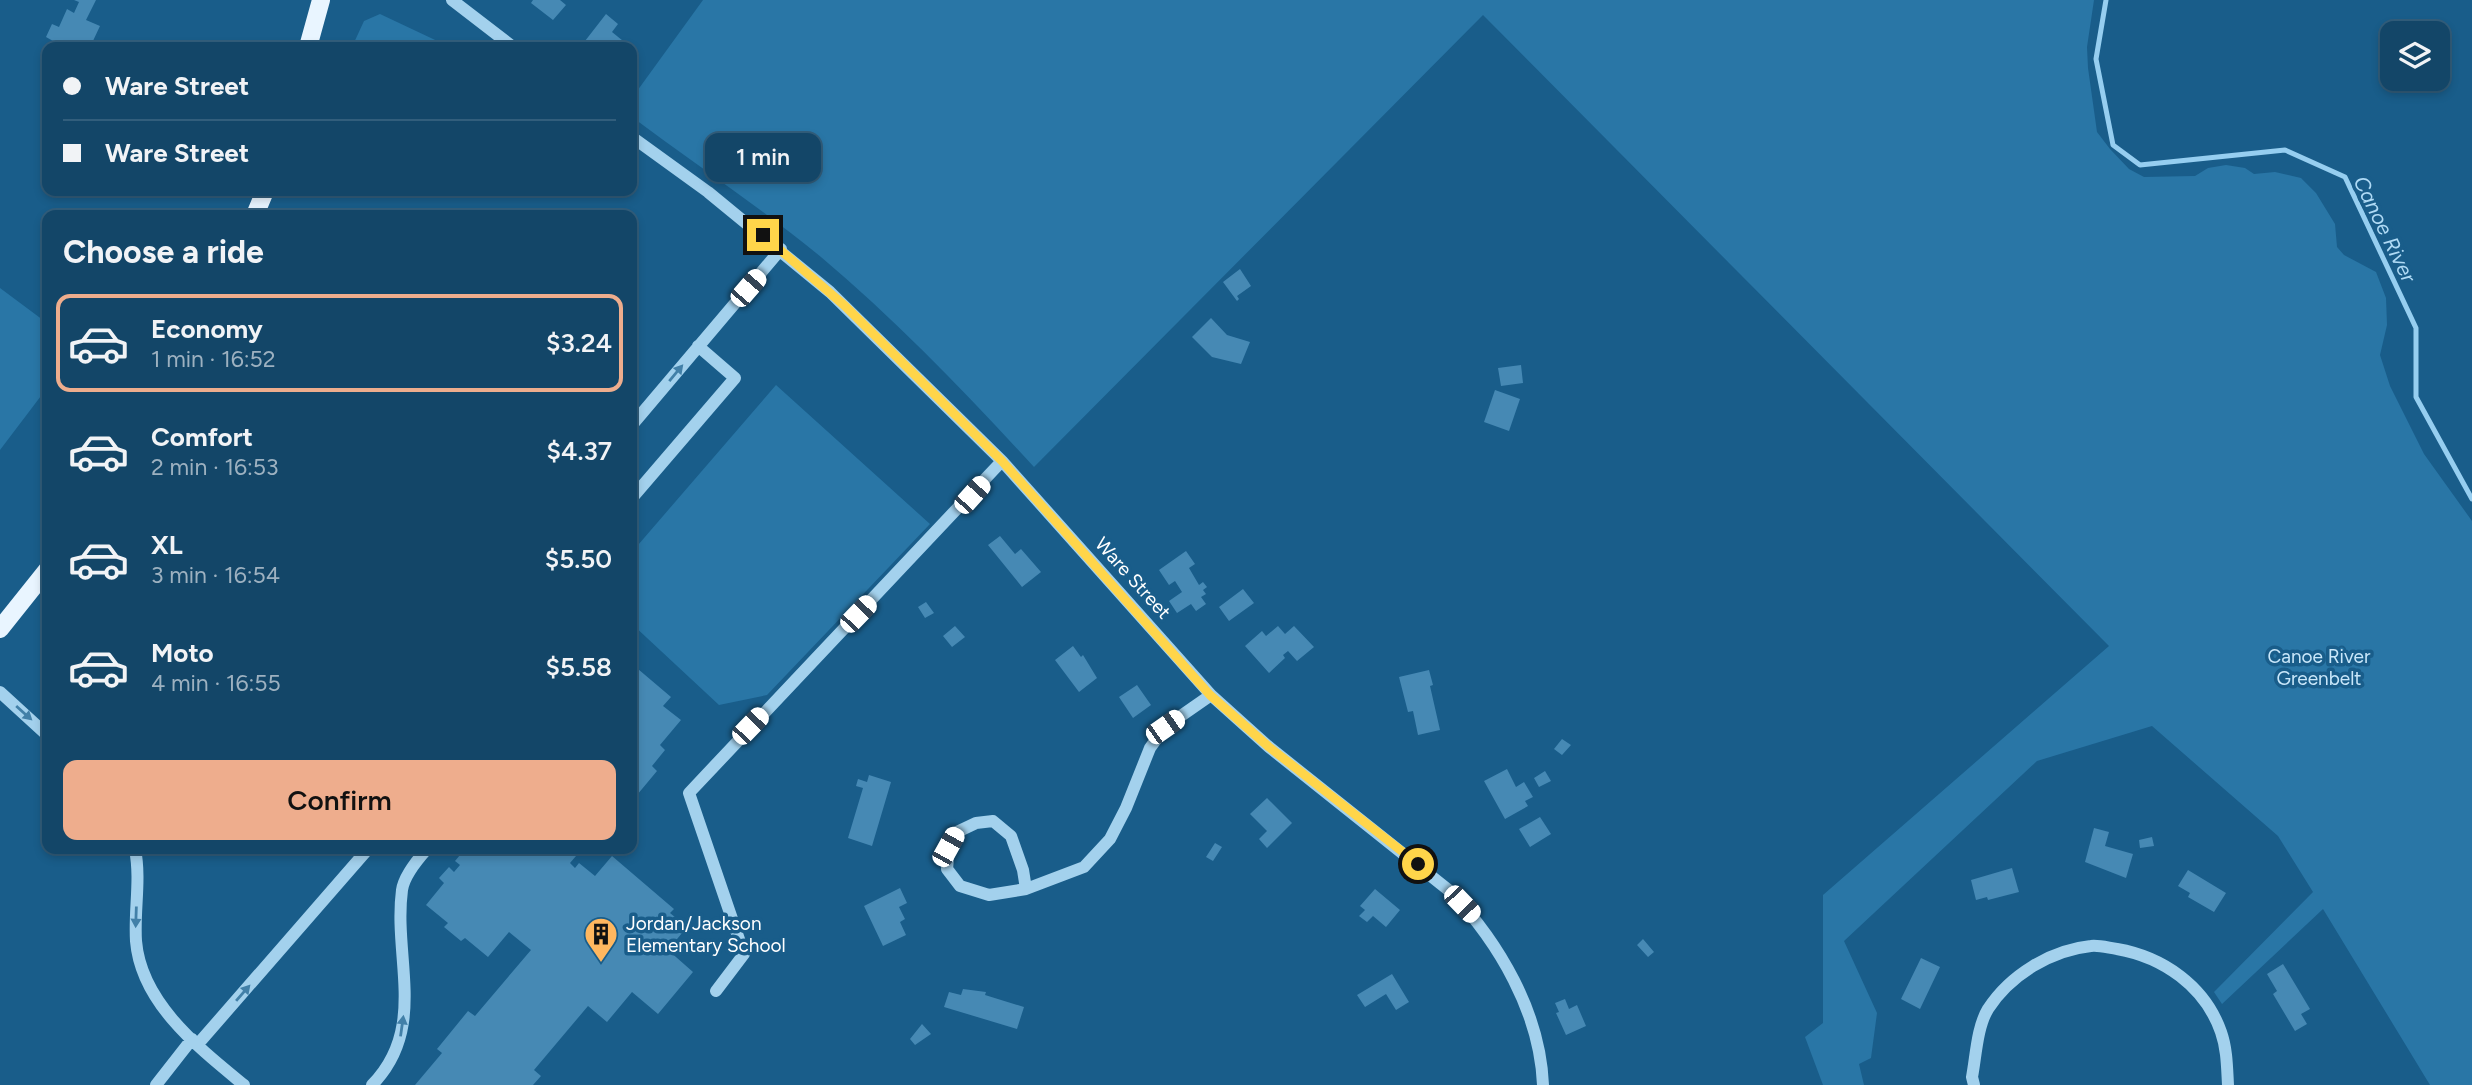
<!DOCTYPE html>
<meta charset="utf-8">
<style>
:root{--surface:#134668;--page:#1c4d6e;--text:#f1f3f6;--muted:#9db1c0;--line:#325e7c;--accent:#eead8d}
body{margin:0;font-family:Figtree,sans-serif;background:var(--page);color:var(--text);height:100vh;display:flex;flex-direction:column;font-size:26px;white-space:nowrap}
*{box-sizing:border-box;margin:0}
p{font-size:23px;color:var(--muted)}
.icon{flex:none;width:38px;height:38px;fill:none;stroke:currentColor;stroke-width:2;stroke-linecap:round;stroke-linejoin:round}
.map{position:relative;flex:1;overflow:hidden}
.sheet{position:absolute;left:42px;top:210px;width:595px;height:644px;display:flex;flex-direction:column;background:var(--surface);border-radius:14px;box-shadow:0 4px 10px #0003,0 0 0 2px var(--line)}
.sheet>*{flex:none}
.hud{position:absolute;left:42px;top:42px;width:595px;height:154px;border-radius:14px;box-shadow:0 4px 10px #0003,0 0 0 2px var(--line);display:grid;align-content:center;height:154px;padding:0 21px;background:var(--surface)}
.tools{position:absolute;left:2380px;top:21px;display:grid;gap:14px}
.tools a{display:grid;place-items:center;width:70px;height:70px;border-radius:14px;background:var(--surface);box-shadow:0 4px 10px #0003,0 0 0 2px var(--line);font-size:35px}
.end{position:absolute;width:32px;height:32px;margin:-16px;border:9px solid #ffd54a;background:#111;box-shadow:0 0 0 4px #111}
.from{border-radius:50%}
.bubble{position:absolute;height:49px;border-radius:14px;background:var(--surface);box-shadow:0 4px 10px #0003,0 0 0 2px var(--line);font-size:23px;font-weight:600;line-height:49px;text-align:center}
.car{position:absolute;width:21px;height:42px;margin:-21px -10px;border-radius:9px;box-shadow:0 0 5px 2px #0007;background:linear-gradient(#fff 24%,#345 0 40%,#fff 0 76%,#345 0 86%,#fff 0)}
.hud b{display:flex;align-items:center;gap:24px;height:66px;font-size:26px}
.hud b+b{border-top:2px solid var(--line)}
.hud i{width:18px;height:18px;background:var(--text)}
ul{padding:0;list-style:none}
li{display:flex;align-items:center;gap:21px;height:98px;margin:0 14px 10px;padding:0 7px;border:4px solid transparent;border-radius:14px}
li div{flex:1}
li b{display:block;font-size:26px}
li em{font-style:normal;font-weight:600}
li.selected{border-color:var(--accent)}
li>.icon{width:63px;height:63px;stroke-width:1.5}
h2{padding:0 21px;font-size:32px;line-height:84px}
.action{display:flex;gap:14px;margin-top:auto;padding:14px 21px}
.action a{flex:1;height:80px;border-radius:14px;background:var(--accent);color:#111;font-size:28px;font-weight:600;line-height:80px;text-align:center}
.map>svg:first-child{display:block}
.green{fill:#2976a6}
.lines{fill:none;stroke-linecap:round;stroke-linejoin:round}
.stream{stroke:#96cef0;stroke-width:5}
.building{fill:#4689b4}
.minor{stroke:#a3d1ed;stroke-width:12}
.major{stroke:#e9f5ff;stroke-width:18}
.oneway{fill:#4280a8}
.route{stroke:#ffd54a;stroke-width:9}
.labels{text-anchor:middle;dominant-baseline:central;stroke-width:7;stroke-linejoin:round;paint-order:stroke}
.street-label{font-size:19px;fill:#fff;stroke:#195d8a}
.park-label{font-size:19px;fill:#c9e7fa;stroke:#195d8a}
.poi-label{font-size:19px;fill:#fff;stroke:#195d8a;text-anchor:start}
.water-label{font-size:21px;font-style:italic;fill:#afdaf5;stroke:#195d8a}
</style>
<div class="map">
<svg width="2472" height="1085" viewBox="0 0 2472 1085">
<rect width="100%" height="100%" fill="#195d8a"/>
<path class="green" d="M703 0H2094L2087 47 2088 68 2097 132 2110 149 2129 169 2144 177 2195 176 2208 168 2226 165 2245 168 2254 174 2275 172 2301 178 2316 193 2335 224 2337 247 2344 255 2376 272 2386 298 2387 325 2380 355 2390 386 2424 454 2472 521V1085H2430L2323 909 2222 1004 2214 992 2313 892 2278 836 2152 726 2037 761 1844 941 1877 1013 1871 1058 1859 1064 1864 1085H1823L1805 1037 1823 1023V895L2109 646 1483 15 1034 467C967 394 897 321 821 257 760 207 695 164 632 117V98Z
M380 14 450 47H352L364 21Z
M0 288 47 323V388L0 450Z
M776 385 930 524 767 695 719 705 632 624V552Z"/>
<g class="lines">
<path class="stream" d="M2106 0 2096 59 2113 145 2140 165 2285 150 2345 177 2416 328V397L2472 499"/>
</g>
<path class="building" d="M74 0H96L86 20 100 26 92 43 89 41 86 47H50L53 41 46 37 52 24 59 27 67 9 74 13 79 2Z
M533 0H560L566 5 553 20 531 3Z
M606 14 618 24 612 32 628 45 626 47H592L585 41Z
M1240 269 1251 286 1237 296 1239 299 1237 301 1223 282Z
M1211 318 1227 335 1250 342 1241 364 1212 357 1192 337Z
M1521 365 1523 383 1501 386 1498 368Z
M1495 390 1520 399 1509 431 1484 422Z
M1000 536 1015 554 1021 549 1041 572 1022 587 988 545Z
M1186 551 1195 564 1189 568 1199 585 1203 582 1207 587 1203 590 1206 594 1201 597 1206 604 1196 611 1191 604 1177 613 1169 601 1182 592 1175 581 1169 585 1159 570Z
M1243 589 1254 603 1229 621 1219 607Z
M926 602 934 613 925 618 918 607Z
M955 626 965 637 952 647 943 636Z
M1278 626 1285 634 1294 626 1314 647 1297 661 1288 651 1283 655 1285 658 1269 673 1245 646 1262 631 1266 636Z
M1073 646 1081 657 1083 655 1097 678 1079 692 1055 660Z
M638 669 671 697 663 706 681 720 660 745 665 750 652 766 657 771 632 801V677Z
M1429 670 1433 685 1430 686 1440 730 1418 735 1413 711 1408 712 1399 677Z
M1137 685 1151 705 1133 718 1119 697Z
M1562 739 1571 745 1562 755 1554 749Z
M1507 769 1516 787 1524 782 1533 797 1525 801 1528 806 1505 819 1484 781Z
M1545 771 1551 781 1539 787 1534 778Z
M869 775 891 782 872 846 848 838 863 788 856 786 858 779 867 782Z
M1267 798 1292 823 1267 848 1259 839 1267 831 1250 814Z
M1540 817 1551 834 1530 847 1519 829Z
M2094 828 2109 832 2105 846 2133 854 2126 878 2085 862Z
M2152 837 2154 846 2140 848 2139 840Z
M1215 843 1222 847 1213 861 1206 857Z
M465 849H582L570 863 575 868 579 863 595 876 612 856 674 909 670 913 687 927 668 950 693 972 658 1014 632 992 607 1022 588 1006 534 1070 541 1076 533 1085H415L442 1053 437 1049 468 1011 475 1016 531 950 509 932 488 957 465 938 461 941 444 927 448 923 426 905 444 883 439 878 449 867 454 872 460 865 455 861Z
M2012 868 2019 892 1988 900 1987 897 1976 900 1971 880Z
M2188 870 2226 893 2214 912 2188 897 2190 893 2178 886Z
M900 888 907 903 899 907 905 919 900 922 906 935 883 946 864 906Z
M1375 889 1400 910 1386 927 1373 916 1367 922 1359 916 1365 910 1360 906Z
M1643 939 1654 952 1648 957 1637 945Z
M1921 958 1940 967 1920 1009 1901 999Z
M2283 964 2310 1009 2301 1014 2307 1024 2295 1031 2273 994 2277 991 2267 974Z
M1392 974 1409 1002 1396 1010 1386 994 1365 1007 1357 995Z
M963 989 986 992 985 995 1024 1007 1017 1029 944 1007 949 992 961 995Z
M1565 999 1569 1009 1577 1005 1586 1026 1566 1035 1556 1013 1559 1012 1555 1003Z
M922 1024 931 1034 915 1045 910 1039Z"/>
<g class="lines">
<path class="minor" d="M452 0 513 47
M632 137 708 192 830 292 1002 461 1211 695 1269 747 1451 892C1499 943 1540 1012 1543 1085
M632 425 781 249
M632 498 735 378 698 346
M0 692 47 735
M135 849C141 880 134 910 136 941 141 1003 199 1048 244 1085
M1026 889 1023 870 1011 836 993 821 976 823 957 832 949 847 947 869 960 886 989 895 1026 889 1084 867 1110 839 1126 808 1150 748 1165 727 1211 695
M716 991 744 954 689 793 1002 461
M198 1044 368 849
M156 1085 192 1039
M372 1085C428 1028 393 958 402 890 404 876 418 859 427 849
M1974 1085 1972 1077C1976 1056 1977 1027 1988 1009 2010 975 2051 950 2091 946 2099 945 2109 948 2117 949 2163 957 2205 986 2221 1032 2227 1049 2227 1067 2228 1085"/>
<path class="major" d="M308 47 321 0
M255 215 265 191
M0 629 47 570"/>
</g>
<defs><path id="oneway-solid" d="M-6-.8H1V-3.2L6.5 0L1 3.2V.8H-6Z" transform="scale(1.75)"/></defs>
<g class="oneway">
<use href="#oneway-solid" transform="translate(676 373) rotate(-50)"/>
<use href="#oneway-solid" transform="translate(24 713) rotate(42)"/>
<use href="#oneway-solid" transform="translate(136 917) rotate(92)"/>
<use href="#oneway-solid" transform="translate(243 993) rotate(-49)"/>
<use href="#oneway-solid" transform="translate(402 1026) rotate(-82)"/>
</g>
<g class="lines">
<path class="route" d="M763 235 845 306 1002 461 1210 695 1269 747 1418 864"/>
</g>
<defs>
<symbol id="building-pin" viewBox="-11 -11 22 30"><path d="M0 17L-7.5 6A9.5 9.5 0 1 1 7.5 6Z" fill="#ffb75f" stroke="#195d8a"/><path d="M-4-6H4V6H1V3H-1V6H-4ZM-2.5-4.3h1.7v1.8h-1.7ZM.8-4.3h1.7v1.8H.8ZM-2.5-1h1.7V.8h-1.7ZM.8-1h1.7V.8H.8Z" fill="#111"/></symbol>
</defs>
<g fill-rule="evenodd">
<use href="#building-pin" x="582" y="915" width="38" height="52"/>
</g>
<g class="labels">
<g class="street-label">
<text transform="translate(1133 578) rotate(48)">Ware Street</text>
</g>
<g class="park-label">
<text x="2319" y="656">Canoe River<tspan x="2319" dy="22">Greenbelt</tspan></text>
</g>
<g class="poi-label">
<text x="626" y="923">Jordan/Jackson<tspan x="626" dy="22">Elementary School</tspan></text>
</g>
<g class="water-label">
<text transform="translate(2385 229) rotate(64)">Canoe River</text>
</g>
</g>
</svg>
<div class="tools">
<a><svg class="icon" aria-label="layers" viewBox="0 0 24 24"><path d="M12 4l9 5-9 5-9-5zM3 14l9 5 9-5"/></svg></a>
</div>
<i class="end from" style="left:1418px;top:864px"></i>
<i class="end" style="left:763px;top:235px"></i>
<div class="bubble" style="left:705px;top:133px;width:116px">1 min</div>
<i class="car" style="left:748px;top:288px;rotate:41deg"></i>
<i class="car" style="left:972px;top:495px;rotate:42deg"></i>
<i class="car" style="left:858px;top:614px;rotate:44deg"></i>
<i class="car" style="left:750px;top:726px;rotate:44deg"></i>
<i class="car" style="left:1165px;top:727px;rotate:55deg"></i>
<i class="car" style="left:948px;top:847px;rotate:29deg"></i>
<i class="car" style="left:1462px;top:904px;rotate:136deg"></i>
<div class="hud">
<b><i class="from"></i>Ware Street</b>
<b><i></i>Ware Street</b>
</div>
<section class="sheet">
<h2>Choose a ride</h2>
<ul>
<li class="selected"><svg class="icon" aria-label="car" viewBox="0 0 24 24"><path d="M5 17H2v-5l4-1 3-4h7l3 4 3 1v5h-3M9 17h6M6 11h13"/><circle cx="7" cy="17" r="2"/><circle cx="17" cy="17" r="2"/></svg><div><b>Economy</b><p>1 min · 16:52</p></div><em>$3.24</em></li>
<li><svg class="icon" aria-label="car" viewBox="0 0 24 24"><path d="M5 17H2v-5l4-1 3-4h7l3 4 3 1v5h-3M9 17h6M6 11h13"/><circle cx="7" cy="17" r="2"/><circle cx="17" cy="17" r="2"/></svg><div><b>Comfort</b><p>2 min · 16:53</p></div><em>$4.37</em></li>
<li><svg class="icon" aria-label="car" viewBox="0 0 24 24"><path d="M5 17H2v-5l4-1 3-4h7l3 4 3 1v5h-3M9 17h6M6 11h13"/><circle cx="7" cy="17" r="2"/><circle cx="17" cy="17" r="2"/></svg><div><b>XL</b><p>3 min · 16:54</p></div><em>$5.50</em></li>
<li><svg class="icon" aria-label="car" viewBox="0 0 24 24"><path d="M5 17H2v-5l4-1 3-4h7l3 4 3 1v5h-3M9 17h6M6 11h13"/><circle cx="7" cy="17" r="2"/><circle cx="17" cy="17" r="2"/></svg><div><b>Moto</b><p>4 min · 16:55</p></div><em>$5.58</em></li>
</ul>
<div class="action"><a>Confirm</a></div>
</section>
</div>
